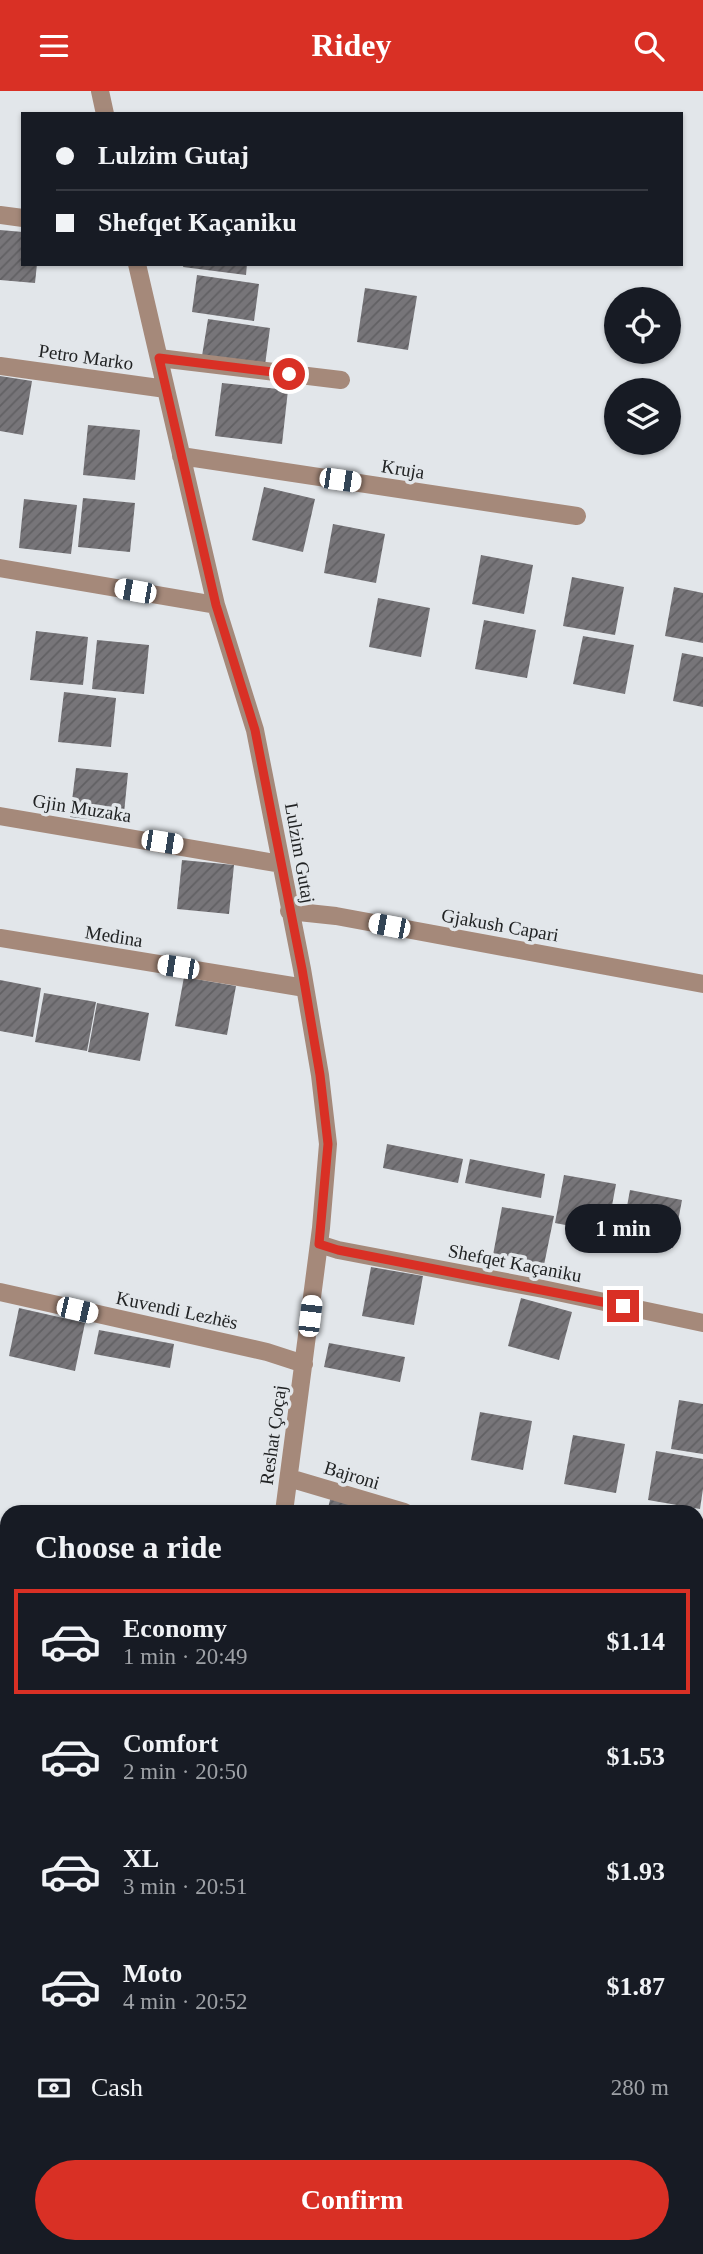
<!DOCTYPE html>
<meta charset="utf-8">
<style>
:root{--surface:#171b24;--page:#20242c;--text:#f1f3f6;--muted:#9ea1a6;--line:#363941;--accent:#d93025}
body{margin:0;font-family:"Times New Roman",serif;background:var(--page);color:var(--text);height:100vh;display:flex;flex-direction:column;font-size:26px;white-space:nowrap}
*{box-sizing:border-box;margin:0}
p{font-size:23px;color:var(--muted)}
.icon{flex:none;width:38px;height:38px;fill:none;stroke:currentColor;stroke-width:2;stroke-linecap:round;stroke-linejoin:round}
.map{position:relative;flex:1;overflow:hidden}
.side{position:absolute;left:0px;top:1414px;width:704px;height:749px;display:flex;flex-direction:column;background:var(--surface);border-radius:21px 21px 0 0;box-shadow:0 2px 5px #0004}
.side>*{flex:none}
.guide{position:absolute;left:21px;top:21px;width:662px;height:154px;border-radius:0px;box-shadow:0 2px 5px #0004;display:grid;align-content:center;height:154px;padding:0 35px;background:var(--surface)}
.controls{position:absolute;left:604px;top:196px;display:grid;gap:14px}
.controls a{display:grid;place-items:center;width:77px;height:77px;border-radius:50%;background:var(--surface);box-shadow:0 2px 5px #0004;font-size:35px}
.end{position:absolute;width:32px;height:32px;margin:-16px;border:9px solid #d93025;background:#fff;box-shadow:0 0 0 4px #fff}
.from{border-radius:50%}
.bubble{position:absolute;height:49px;border-radius:24px;background:var(--surface);box-shadow:0 2px 5px #0004;font-size:23px;font-weight:600;line-height:49px;text-align:center}
.car{position:absolute;width:21px;height:42px;margin:-21px -10px;border-radius:9px;box-shadow:0 0 5px 2px #0007;background:linear-gradient(#fff 24%,#345 0 40%,#fff 0 76%,#345 0 86%,#fff 0)}
.guide b{display:flex;align-items:center;gap:24px;height:66px;font-size:26px}
.guide b+b{border-top:2px solid var(--line)}
.guide i{width:18px;height:18px;background:var(--text)}
ul{padding:0;list-style:none}
li{display:flex;align-items:center;gap:21px;height:105px;margin:0 14px 10px;padding:0 21px;border:4px solid transparent;border-radius:0px}
li div{flex:1}
li b{display:block;font-size:26px}
li em{font-style:normal;font-weight:600}
li.on{border-color:var(--accent)}
li>.icon{width:63px;height:63px;stroke-width:1.5}
h2{padding:0 35px;font-size:32px;line-height:84px}
.pay{display:flex;align-items:center;gap:18px;height:77px;padding:0 35px;font-size:26px}
.pay p{margin-inline-start:auto}
.action{display:flex;gap:14px;margin-top:auto;padding:14px 35px}
.action a{flex:1;height:80px;border-radius:42px;background:var(--accent);color:#fff;font-size:28px;font-weight:600;line-height:80px;text-align:center}
header{display:flex;justify-content:space-between;align-items:center;height:91px;padding:0 35px;background:var(--accent);color:#fff;font-size:32px;font-weight:600}
.map>svg:first-child{display:block}
.building{fill:url(#building-hatch)}
.lines{fill:none;stroke-linecap:round;stroke-linejoin:round}
.minor{stroke:#a5897a;stroke-width:18}
.route{stroke:#d93025;stroke-width:9}
.labels{text-anchor:middle;dominant-baseline:central;stroke-width:7;stroke-linejoin:round;paint-order:stroke}
.street-label{font-size:19px;fill:#212324;stroke:#e2e6ea}
</style>
<header><svg class="icon" aria-label="menu" viewBox="0 0 24 24"><path d="M4 6h16M4 12h16M4 18h16"/></svg>Ridey<svg class="icon" aria-label="search" viewBox="0 0 24 24"><circle cx="10" cy="10" r="6"/><path d="M15 15l6 6"/></svg></header>
<div class="map">
<svg width="703" height="2163" viewBox="0 0 703 2163">
<defs>
<pattern id="building-hatch" width="6" height="6" patternUnits="userSpaceOnUse" patternTransform="scale(1.75)"><rect width="6" height="6" fill="#777579"/><path d="M-1 1l2-2M0 6l6-6M5 7l2-2" fill="none" stroke="#616063"/></pattern>
</defs>
<rect width="100%" height="100%" fill="#e2e6ea"/>
<path class="building" d="M0 139 23 141V173H37L35 192 0 189Z
M184 173H247L246 184 183 176Z
M197 184 259 193 254 230 192 221Z
M365 197 417 205 408 259 357 251Z
M208 228 270 237 265 274 202 265Z
M0 285 32 290 23 344 0 340Z
M222 292 288 299 282 353 215 345Z
M88 334 140 339 135 389 83 384Z
M264 396 315 408 303 461 252 449Z
M83 407 135 412 130 461 78 456Z
M24 408 77 414 71 463 19 457Z
M333 433 385 443 376 492 324 482Z
M481 464 533 474 524 523 472 513Z
M572 486 624 496 615 544 563 535Z
M674 496 703 502V552L665 545Z
M378 507 430 517 421 566 369 556Z
M484 529 536 539 527 587 475 578Z
M36 540 88 546 83 594 30 589Z
M583 545 634 554 625 603 573 593Z
M97 549 149 554 144 603 92 598Z
M682 562 703 566V616L673 610Z
M64 601 116 607 111 656 58 651Z
M76 677 128 682 123 732 70 726Z
M182 769 234 774 229 823 177 818Z
M184 886 236 895 227 944 175 935Z
M0 889 41 897 33 946 0 940Z
M44 902 96 911 87 960 35 951Z
M97 912 149 922 140 970 88 961Z
M387 1053 463 1068 458 1092 383 1077Z
M470 1068 545 1083 541 1107 465 1092Z
M564 1084 616 1093 607 1142 555 1132Z
M630 1099 682 1109 673 1157 621 1148Z
M502 1116 554 1125 544 1174 493 1164Z
M371 1176 423 1185 414 1234 362 1225Z
M521 1207 572 1221 559 1269 508 1255Z
M19 1217 85 1232 75 1280 9 1265Z
M99 1239 174 1253 170 1277 94 1263Z
M329 1252 405 1266 400 1291 324 1276Z
M679 1309 703 1313V1363L671 1358Z
M480 1321 532 1330 523 1379 471 1369Z
M573 1344 625 1353 616 1402 564 1393Z
M656 1360 703 1368V1398L700 1418 648 1409Z
M331 1405 385 1421H327Z
M0 1587 7 1588V1639L0 1637Z
M0 1664 7 1666V1709L0 1708Z
M696 1687 703 1688V1739L696 1738Z
M696 1865 703 1866V1917L696 1916Z
M0 1933 7 1934V1962L0 1960Z
M0 1974H7V2024H0Z
M264 2156H317L316 2163H286L263 2159Z
M396 2156H449L448 2163H395Z
M466 2156H518L517 2163H465Z"/>
<g class="lines">
<path class="minor" d="M100 0 105 23
M0 124 23 127
M137 173 216 514 255 639 302 878 320 984 328 1053 321 1137 284 1421
M159 267 341 289
M0 275 166 298
M181 365 577 425
M0 477 216 514
M0 725 281 773
M289 820 336 825 703 893
M0 847 305 897
M319 1153 338 1159 543 1198 703 1232
M0 1201 267 1261 304 1273
M289 1387 404 1421
M696 1493 703 1495
M0 1526 7 1527
M0 1654 7 1655
M0 1848 7 1849
M0 2052 7 2053
M556 2156 563 2163
M223 2163 224 2156"/>
</g>
<g class="lines">
<path class="route" d="M289 283 159 267 216 514 255 639 302 878 320 984 328 1053 319 1153 338 1159 623 1215"/>
</g>
<g class="labels">
<g class="street-label">
<text transform="translate(86 266) rotate(8)">Petro Marko</text>
<text transform="translate(403 378) rotate(9)">Kruja</text>
<text transform="translate(82 717) rotate(9)">Gjin Muzaka</text>
<text transform="translate(300 762) rotate(80)">Lulzim Gutaj</text>
<text transform="translate(500 834) rotate(10)">Gjakush Capari</text>
<text transform="translate(114 845) rotate(9)">Medina</text>
<text transform="translate(515 1172) rotate(11)">Shefqet Kaçaniku</text>
<text transform="translate(177 1219) rotate(12)">Kuvendi Lezhës</text>
<text transform="translate(273 1344) rotate(-82)">Reshat Çoçaj</text>
<text transform="translate(352 1384) rotate(17)">Bajroni</text>
</g>
</g>
</svg>
<div class="controls">
<a><svg class="icon" aria-label="locate" viewBox="0 0 24 24"><circle cx="12" cy="12" r="6"/><path d="M12 2v4M12 18v4M2 12h4M18 12h4"/></svg></a>
<a><svg class="icon" aria-label="layers" viewBox="0 0 24 24"><path d="M12 4l9 5-9 5-9-5zM3 14l9 5 9-5"/></svg></a>
</div>
<i class="end from" style="left:289px;top:283px"></i>
<i class="end" style="left:623px;top:1215px"></i>
<div class="bubble" style="left:565px;top:1113px;width:116px">1 min</div>
<i class="car" style="left:340px;top:389px;rotate:98deg"></i>
<i class="car" style="left:135px;top:500px;rotate:280deg"></i>
<i class="car" style="left:162px;top:751px;rotate:99deg"></i>
<i class="car" style="left:389px;top:835px;rotate:281deg"></i>
<i class="car" style="left:178px;top:876px;rotate:279deg"></i>
<i class="car" style="left:77px;top:1219px;rotate:103deg"></i>
<i class="car" style="left:310px;top:1225px;rotate:7deg"></i>
<div class="guide">
<b><i class="from"></i>Lulzim Gutaj</b>
<b><i></i>Shefqet Kaçaniku</b>
</div>
<section class="side">
<h2>Choose a ride</h2>
<ul>
<li class="on"><svg class="icon" aria-label="car" viewBox="0 0 24 24"><path d="M5 17H2v-5l4-1 3-4h7l3 4 3 1v5h-3M9 17h6M6 11h13"/><circle cx="7" cy="17" r="2"/><circle cx="17" cy="17" r="2"/></svg><div><b>Economy</b><p>1 min · 20:49</p></div><em>$1.14</em></li>
<li><svg class="icon" aria-label="car" viewBox="0 0 24 24"><path d="M5 17H2v-5l4-1 3-4h7l3 4 3 1v5h-3M9 17h6M6 11h13"/><circle cx="7" cy="17" r="2"/><circle cx="17" cy="17" r="2"/></svg><div><b>Comfort</b><p>2 min · 20:50</p></div><em>$1.53</em></li>
<li><svg class="icon" aria-label="car" viewBox="0 0 24 24"><path d="M5 17H2v-5l4-1 3-4h7l3 4 3 1v5h-3M9 17h6M6 11h13"/><circle cx="7" cy="17" r="2"/><circle cx="17" cy="17" r="2"/></svg><div><b>XL</b><p>3 min · 20:51</p></div><em>$1.93</em></li>
<li><svg class="icon" aria-label="car" viewBox="0 0 24 24"><path d="M5 17H2v-5l4-1 3-4h7l3 4 3 1v5h-3M9 17h6M6 11h13"/><circle cx="7" cy="17" r="2"/><circle cx="17" cy="17" r="2"/></svg><div><b>Moto</b><p>4 min · 20:52</p></div><em>$1.87</em></li>
</ul>
<div class="pay"><svg class="icon" aria-label="cash" viewBox="0 0 24 24"><path d="M3 7h18v10H3z"/><circle cx="12" cy="12" r="2"/></svg>Cash<p>280 m</p></div>
<div class="action"><a>Confirm</a></div>
</section>
</div>
